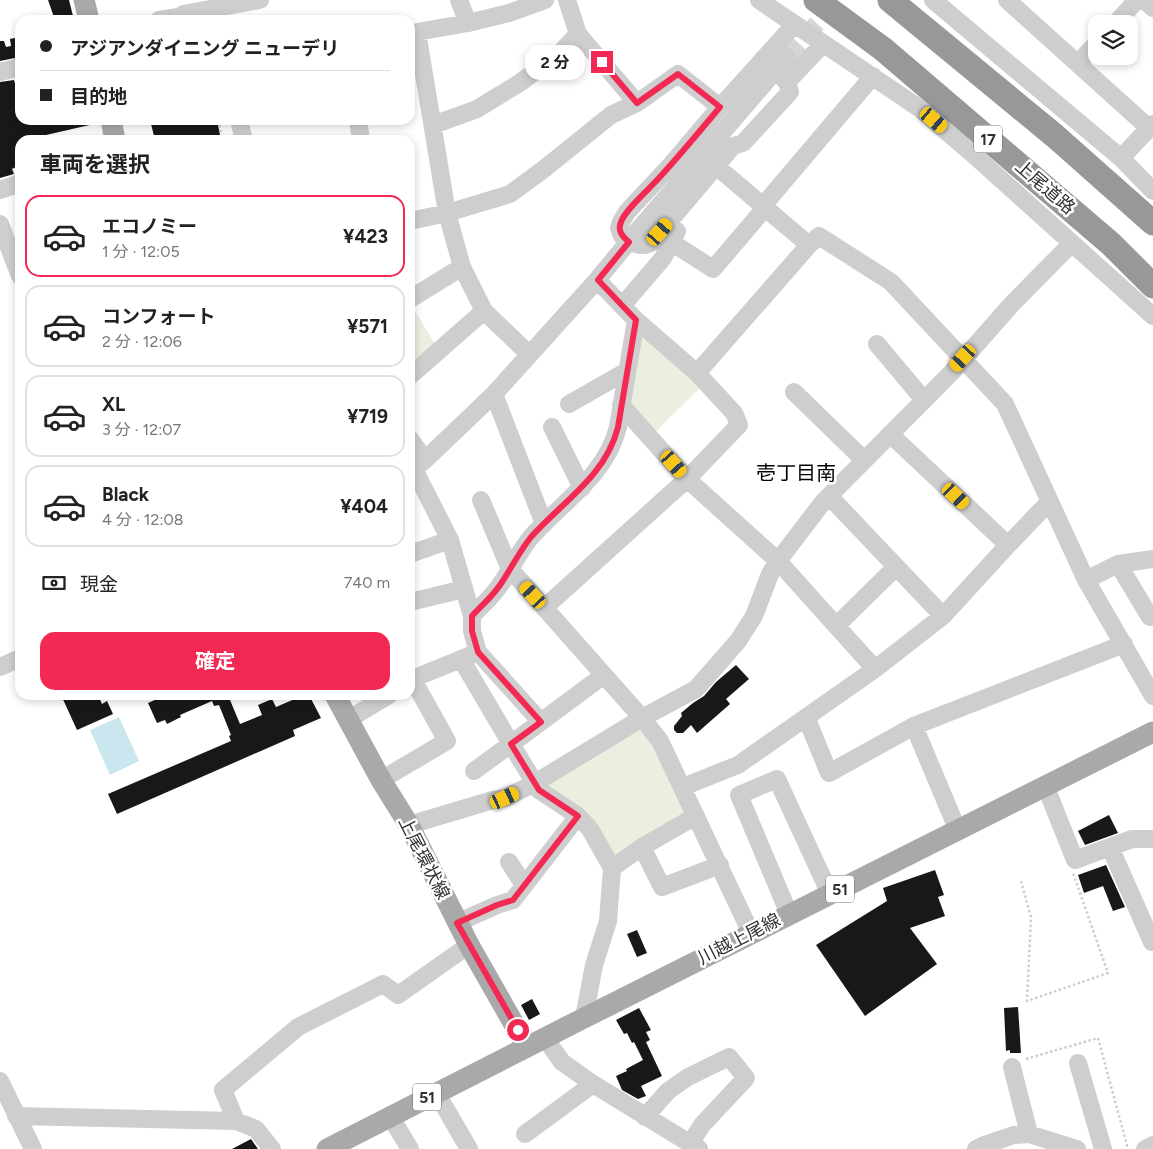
<!DOCTYPE html>
<html lang="ja">
<meta charset="utf-8">
<style>
:root{--surface:#fff;--page:#f6f6f6;--text:#222;--muted:#767676;--line:#e0e0e0;--accent:#f32954}
body{margin:0;font-family:Figtree,"Noto Sans JP",sans-serif;background:var(--page);color:var(--text);height:100vh;display:flex;flex-direction:column;font-size:19px;white-space:nowrap}
*{box-sizing:border-box;margin:0}
p{font-size:16px;color:var(--muted)}
.icon{flex:none;width:28px;height:28px;fill:none;stroke:currentColor;stroke-width:2;stroke-linecap:round;stroke-linejoin:round}
.map{position:relative;flex:1;overflow:hidden}
.details{position:absolute;left:15px;top:135px;width:400px;height:565px;display:flex;flex-direction:column;background:var(--surface);border-radius:15px;box-shadow:0 2px 8px #0003}
.details>*{flex:none}
.top-card{position:absolute;left:15px;top:15px;width:400px;height:110px;border-radius:15px;box-shadow:0 2px 8px #0003;display:grid;align-content:center;height:110px;padding:0 25px;background:var(--surface)}
.buttons{position:absolute;left:1088px;top:15px;display:grid;gap:10px}
.buttons a{display:grid;place-items:center;width:50px;height:50px;border-radius:10px;background:var(--surface);box-shadow:0 2px 8px #0003;font-size:25px}
.end{position:absolute;width:22px;height:22px;margin:-11px;border:6px solid #f32954;background:#fff;box-shadow:0 0 0 2px #fff}
.from{border-radius:50%}
.bubble{position:absolute;height:35px;border-radius:15px;background:var(--surface);box-shadow:0 2px 8px #0003;font-size:16px;font-weight:700;line-height:35px;text-align:center}
.car{position:absolute;width:15px;height:30px;margin:-15px -8px;border-radius:6px;box-shadow:0 0 4px 1px #0007;background:linear-gradient(#f5c518 24%,#345 0 40%,#f5c518 0 76%,#345 0 86%,#f5c518 0)}
.top-card b{display:flex;align-items:center;gap:18px;height:48px;font-size:19px}
.top-card b+b{border-top:1px solid var(--line)}
.top-card i{width:12px;height:12px;background:var(--text)}
ul{padding:0;list-style:none}
li{display:flex;align-items:center;gap:15px;height:82px;margin:0 10px 8px;padding:0 15px;border:2px solid var(--line);border-radius:15px}
li div{flex:1}
li b{display:block;font-size:19px}
li em{font-style:normal;font-weight:700}
li.on{border-color:var(--accent)}
li>.icon{width:45px;height:45px;stroke-width:1.5}
h2{padding:0 25px;font-size:22px;line-height:60px}
.pay{display:flex;align-items:center;gap:12px;height:55px;padding:0 25px;font-size:19px}
.pay p{margin-inline-start:auto}
.cta{display:flex;gap:10px;margin-top:auto;padding:10px 25px}
.cta a{flex:1;height:58px;border-radius:15px;background:var(--accent);color:#fff;font-size:20px;font-weight:700;line-height:58px;text-align:center}
.map>svg:first-child{display:block}
.green{fill:#eaefdf}
.water{fill:#cae6ef}
.building{fill:#181818}
.lines{fill:none;stroke-linecap:round;stroke-linejoin:round}
.minor-tunnel{stroke:#d6d6d6;stroke-width:18;stroke-dasharray:18 9;stroke-linecap:butt}
.path{stroke:#cecece;stroke-width:2.5;stroke-dasharray:2.5 2.5;stroke-linecap:butt}
.minor{stroke:#cecece;stroke-width:18}
.major{stroke:#a9a9a9;stroke-width:21}
.highway{stroke:#989898;stroke-width:25}
.minor-bridge{stroke:#cecece;stroke-width:18}
.route{stroke:#f32954;stroke-width:6}
.labels{text-anchor:middle;dominant-baseline:central;stroke-width:5;stroke-linejoin:round;paint-order:stroke}
.shield{fill:#fff;stroke:#6f6f6f;stroke-width:1}
.shield-label{font-size:16px;font-weight:bold;fill:#313131}
.street-label{font-size:18px;fill:#313131;stroke:#fff}
.quarter-label{font-size:20px;fill:#000;stroke:#fff}
</style>
<div class="map">
<svg width="1153" height="1149" viewBox="0 0 1153 1149">
<rect width="100%" height="100%" fill="#fff"/>
<path class="green" d="M412 306 435 344 410 366V307Z
M646 338 701 387 654 433 628 406 640 339Z
M638 729 643 730 667 765 687 815 618 854 610 856 544 786Z"/>
<path class="water" d="M119 717 139 761 110 775 90 730Z"/>
<path class="building" d="M48 0H69L74 20H55Z
M20 37V57L0 61V41H4L6 47 11 46 10 39Z
M14 80 18 95 20 97V120H94V124L46 135 49 140H20V165L12 169 14 174 0 178V82Z
M150 120H217L221 140H155Z
M736 665 749 679 726 699 730 704 697 733 691 725 683 733H677L674 730V726L682 716 681 713 693 703 704 696 716 682Z
M61 695H98L102 704 107 701 113 714 77 730Z
M166 695H241L230 700 240 724 262 715 258 705 272 699 276 707 304 695H309L321 718 293 730 295 736 117 814 108 794 231 741 229 736 231 735 219 705 214 706 212 701 180 715 181 717 167 724 165 720 157 723 148 703Z
M1109 815 1118 833 1085 845 1078 831Z
M1106 865 1125 907 1113 911 1103 886 1084 893 1078 875Z
M935 870 944 895 938 897 945 916 910 928 937 964 865 1016 816 945 887 901 883 888Z
M637 930 647 953 637 957 627 934Z
M532 999 540 1014 529 1020 521 1005Z
M1018 1007 1021 1053H1010V1050L1006 1051 1004 1008Z
M639 1008 651 1030 646 1032 650 1040 646 1042 662 1076 641 1086 646 1096 638 1099 622 1090 616 1076 627 1071 626 1069 643 1060 634 1042 632 1043 627 1033 624 1034 616 1020Z
M251 1139 258 1149H232Z"/>
<g class="lines">
<path class="minor-tunnel" d="M787 57 838 0"/>
<path class="path" d="M219 120 222 140
M1021 881 1031 917 1027 1001 1108 973 1073 873
M1026 1059 1098 1038 1128 1149"/>
<path class="minor" d="M459 0 468 23
M759 0 919 108 976 157 1153 316
M933 0 1121 158 1153 191
M1007 0 1149 128
M1144 0 1153 8
M183 14 260 0
M159 20 184 16
M795 24 720 107 669 167 627 212 621 222 619 228 622 236 629 242 639 245H645L651 243 733 146 743 143 790 92 787 82 823 44
M1115 24 1137 0
M578 34 637 103
M1078 63 1096 44
M0 72 20 67
M239 120 244 140
M358 120 361 140
M433 125 477 109 521 82 562 51 578 34 567 0
M1121 158 1153 124
M0 190 20 183
M410 221 447 213 510 194 544 169 611 115 637 103 678 74 720 107
M0 224 20 276
M671 242 713 269 765 208 767 201 873 76
M809 245 819 236 891 282 1005 404 1086 580 1153 696
M410 299 462 267
M622 306 663 258 677 231
M877 344 924 400
M529 354 484 311 462 267 447 213 417 32 468 23 509 13 545 0
M697 373 809 245 716 166
M410 376 484 311
M794 392 864 460
M494 394 544 524
M569 404 627 371
M621 405 687 479 778 561 875 669 943 616
M552 427 582 488
M890 434 1008 545 1050 501
M410 439 425 460
M414 469 450 540 472 616
M410 472 425 460 494 394 597 280 634 235 787 57
M829 496 943 616 1008 545
M481 500 510 569 642 718 660 741 751 933
M410 554 450 540
M1118 564 1150 617
M1086 580 1118 564 1153 559
M410 602 464 589
M544 608 687 479 739 425 734 413 697 373 636 320 597 280
M836 626 896 567
M461 659 511 744 474 771
M0 667 20 658
M604 675 511 744 539 790 578 816 590 829 612 868 642 847 696 816
M410 682 417 677 471 655
M806 717 829 773 914 726 1124 644
M349 719 389 695
M541 722 478 652 472 631V616C481 606 492 597 500 585 511 569 519 552 531 537 562 502 606 476 618 427L636 320
M914 726 958 831
M381 780 447 741 413 680
M1045 785 1075 860 1132 839H1153
M683 787 738 765 875 669
M409 825 493 800 505 798 535 783 642 718 696 689 738 641 754 616 770 574 778 561 823 502 951 373 1011 305 1072 243
M642 847 662 887 720 865
M1110 847 1152 942
M509 862 524 885
M789 914 739 795 777 779 830 894
M457 923 497 905 513 900 578 816
M584 1018 594 965 608 921 612 868
M545 1038 562 1062 593 1084 699 1149
M1078 1063 1103 1149
M1012 1067 1029 1134
M0 1081 33 1149
M436 1092 469 1149
M16 1116 236 1121 256 1129 272 1149
M390 1116 410 1149
M645 1117 668 1091 688 1077 729 1057 746 1078 702 1125 690 1144
M236 1121 223 1090 298 1027 383 984 398 995 469 945
M525 1134 593 1084
M976 1149 984 1145 1014 1135 1029 1134 1077 1149
M1145 1149 1153 1145"/>
<path class="major" d="M84 0 89 20
M111 120 115 140
M335 695 381 780 409 825 469 945 527 1047
M327 1149 584 1018 1153 732"/>
<path class="highway" d="M816 0 883 49 1111 244 1153 286
M890 0 1055 136 1153 223"/>
<path class="minor-bridge" d="M763 59 787 82"/>
</g>
<g class="lines">
<path class="route" d="M518 1030 457 923 497 905 513 900 578 816 539 790 511 744 541 722 478 652 472 631V616C481 606 492 597 500 585 511 569 519 552 531 537 562 502 606 476 618 427L636 320 598 280 629 242C623 237 617 231 621 222 625 210 649 189 659 178 680 155 700 131 720 107L678 74 637 103 602 62"/>
</g>
<g class="labels">
<g class="shield">
<rect x="974" y="125.5" width="28" height="27" rx="4"/>
<rect x="826" y="875.5" width="28" height="27" rx="4"/>
<rect x="413" y="1083.5" width="28" height="27" rx="4"/>
</g>
<g class="shield-label">
<text x="988" y="139">17</text>
<text x="840" y="889">51</text>
<text x="427" y="1097">51</text>
</g>
<g class="street-label">
<text transform="translate(1045 187) rotate(41)">上尾道路</text>
<text transform="translate(424 858) rotate(63)">上尾環状線</text>
<text transform="translate(739 939) rotate(-27)">川越上尾線</text>
</g>
<g class="quarter-label">
<text x="796" y="473">壱丁目南</text>
</g>
</g>
</svg>
<div class="buttons">
<a><svg class="icon" aria-label="layers" viewBox="0 0 24 24"><path d="M12 4l9 5-9 5-9-5zM3 14l9 5 9-5"/></svg></a>
</div>
<i class="end from" style="left:518px;top:1030px"></i>
<i class="end" style="left:602px;top:62px"></i>
<div class="bubble" style="left:525px;top:45px;width:60px">2 分</div>
<i class="car" style="left:934px;top:120px;rotate:130deg"></i>
<i class="car" style="left:660px;top:232px;rotate:41deg"></i>
<i class="car" style="left:963px;top:358px;rotate:222deg"></i>
<i class="car" style="left:674px;top:464px;rotate:139deg"></i>
<i class="car" style="left:956px;top:496px;rotate:133deg"></i>
<i class="car" style="left:533px;top:595px;rotate:318deg"></i>
<i class="car" style="left:505px;top:798px;rotate:65deg"></i>
<div class="top-card">
<b><i class="from"></i>アジアンダイニング ニューデリ</b>
<b><i></i>目的地</b>
</div>
<section class="details">
<h2>車両を選択</h2>
<ul>
<li class="on"><svg class="icon" aria-label="car" viewBox="0 0 24 24"><path d="M5 17H2v-5l4-1 3-4h7l3 4 3 1v5h-3M9 17h6M6 11h13"/><circle cx="7" cy="17" r="2"/><circle cx="17" cy="17" r="2"/></svg><div><b>エコノミー</b><p>1 分 · 12:05</p></div><em>¥423</em></li>
<li><svg class="icon" aria-label="car" viewBox="0 0 24 24"><path d="M5 17H2v-5l4-1 3-4h7l3 4 3 1v5h-3M9 17h6M6 11h13"/><circle cx="7" cy="17" r="2"/><circle cx="17" cy="17" r="2"/></svg><div><b>コンフォート</b><p>2 分 · 12:06</p></div><em>¥571</em></li>
<li><svg class="icon" aria-label="car" viewBox="0 0 24 24"><path d="M5 17H2v-5l4-1 3-4h7l3 4 3 1v5h-3M9 17h6M6 11h13"/><circle cx="7" cy="17" r="2"/><circle cx="17" cy="17" r="2"/></svg><div><b>XL</b><p>3 分 · 12:07</p></div><em>¥719</em></li>
<li><svg class="icon" aria-label="car" viewBox="0 0 24 24"><path d="M5 17H2v-5l4-1 3-4h7l3 4 3 1v5h-3M9 17h6M6 11h13"/><circle cx="7" cy="17" r="2"/><circle cx="17" cy="17" r="2"/></svg><div><b>Black</b><p>4 分 · 12:08</p></div><em>¥404</em></li>
</ul>
<div class="pay"><svg class="icon" aria-label="cash" viewBox="0 0 24 24"><path d="M3 7h18v10H3z"/><circle cx="12" cy="12" r="2"/></svg>現金<p>740 m</p></div>
<div class="cta"><a>確定</a></div>
</section>
</div>
